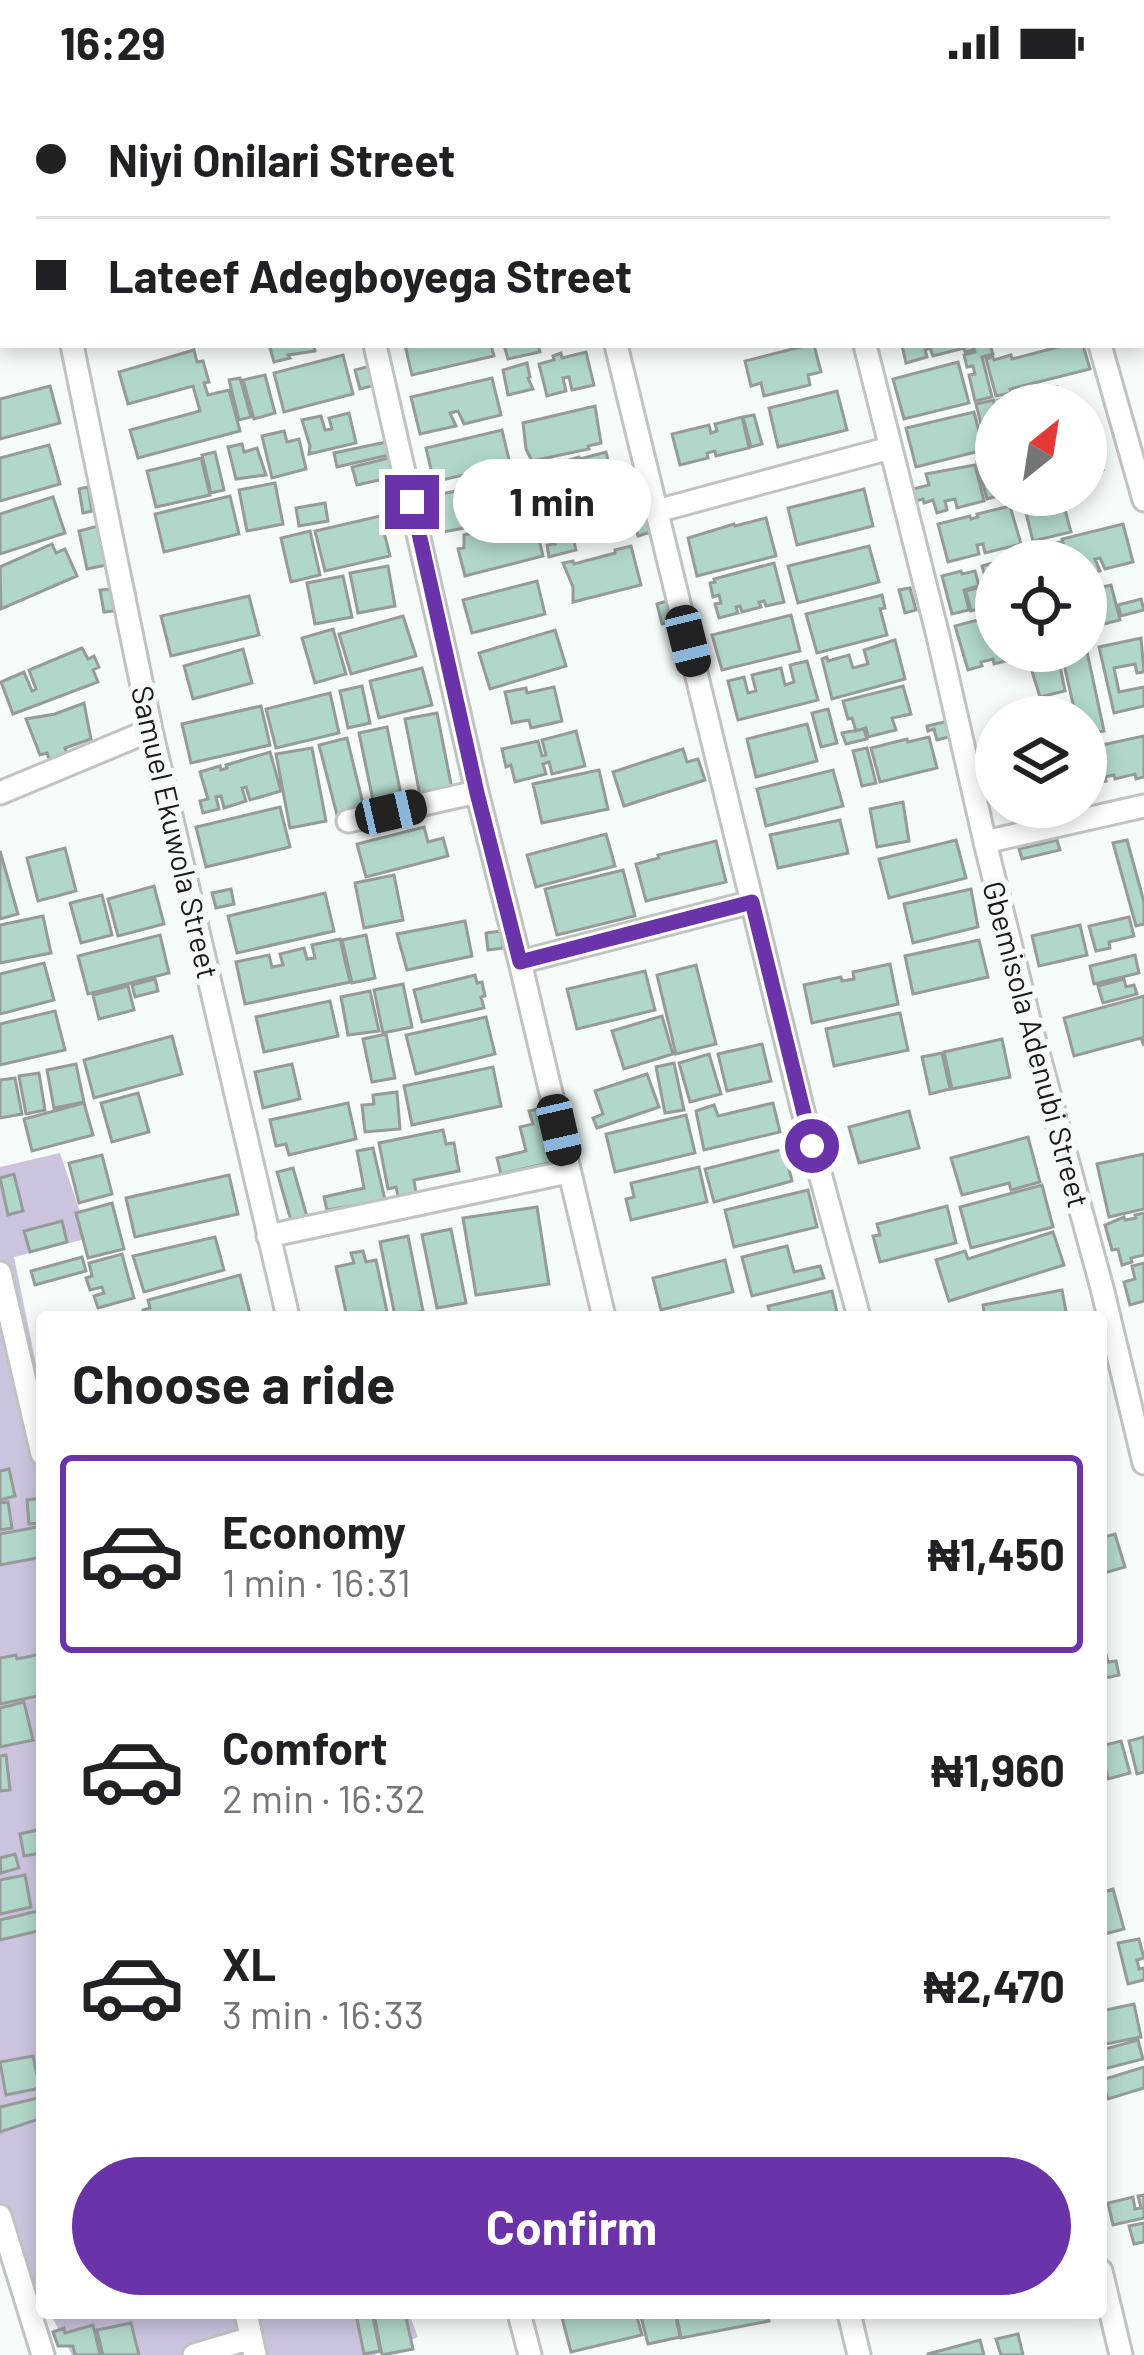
<!DOCTYPE html>
<meta charset="utf-8">
<style>
:root{--surface:#fff;--page:#f2f2f2;--text:#202124;--muted:#757577;--line:#e0e0e0;--accent:#6a33aa}
body{margin:0;font-family:Barlow,sans-serif;background:var(--page);color:var(--text);height:100vh;display:flex;flex-direction:column;font-size:45px;white-space:nowrap}
*{box-sizing:border-box;margin:0}
p{font-size:39px;color:var(--muted)}
.icon{flex:none;width:66px;height:66px;fill:none;stroke:currentColor;stroke-width:2;stroke-linecap:round;stroke-linejoin:round}
.map{position:relative;flex:1;overflow:hidden}
.details{position:absolute;left:36px;top:1227px;width:1071px;height:1008px;display:flex;flex-direction:column;background:var(--surface);border-radius:12px;box-shadow:0 6px 18px #0003}
.details>*{flex:none}
.guide{position:absolute;left:0px;top:0px;width:1146px;height:264px;box-shadow:0 6px 18px #0003;display:grid;align-content:center;height:264px;padding:0 36px;background:var(--surface)}
.needle{width:78px;rotate:30deg}
.fabs{position:absolute;left:975px;top:300px;display:grid;gap:24px}
.fabs a{display:grid;place-items:center;width:132px;height:132px;border-radius:50%;background:var(--surface);box-shadow:0 6px 18px #0003;font-size:60px}
.end{position:absolute;width:54px;height:54px;margin:-27px;border:15px solid #6a33aa;background:#fff;box-shadow:0 0 0 6px #fff}
.from{border-radius:50%}
.bubble{position:absolute;height:84px;border-radius:42px;background:var(--surface);box-shadow:0 6px 18px #0003;font-size:39px;font-weight:700;line-height:84px;text-align:center}
.car{position:absolute;width:36px;height:72px;margin:-36px -18px;border-radius:15px;box-shadow:0 0 9px 3px #0007;background:linear-gradient(#222 24%,#8ab4d8 0 40%,#222 0 76%,#8ab4d8 0 86%,#222 0)}
.guide b{display:flex;align-items:center;gap:42px;height:114px;font-size:45px}
.guide b+b{border-top:3px solid var(--line)}
.guide i{width:30px;height:30px;background:var(--text)}
ul{padding:0;list-style:none}
li{display:flex;align-items:center;gap:36px;height:198px;margin:0 24px 18px;padding:0 12px;border:6px solid transparent;border-radius:12px}
li div{flex:1}
li b{display:block;font-size:45px}
li em{font-style:normal;font-weight:700}
li.on{border-color:var(--accent)}
li>.icon{width:108px;height:108px;stroke-width:1.5}
h2{padding:0 36px;font-size:54px;line-height:144px}
.cta{display:flex;gap:24px;margin-top:auto;padding:24px 36px}
.cta a{flex:1;height:138px;border-radius:72px;background:var(--accent);color:#fff;font-size:48px;font-weight:700;line-height:138px;text-align:center}
.status{display:flex;justify-content:space-between;align-items:center;height:84px;padding:0 60px;background:var(--surface);direction:ltr}
.status svg{height:33px;fill:currentColor}
.map>svg:first-child{display:block}
.green{fill:#ccc3df}
.building{fill:#b0d7c9;stroke:#969b99;stroke-width:3}
.lines{fill:none;stroke-linecap:round;stroke-linejoin:round}
.minor-casing{stroke:#bfc4c2;stroke-width:27}
.minor{stroke:#fff;stroke-width:21}
.route{stroke:#6a33aa;stroke-width:15}
.labels{text-anchor:middle;dominant-baseline:central;stroke-width:12;stroke-linejoin:round;paint-order:stroke}
.street-label{font-size:30px;fill:#191b1a;stroke:#f5fbf9}
</style>
<div class="status"><b>16:29</b><svg viewBox="0 0 49 12"><path d="M0 12V9h3v3zM5 12V6h3v6zM10 12V3h3v9zM15 12V0h3v12zM26 1h20v11H26zM47 4h2v5h-2z"/></svg></div>
<div class="map">
<svg width="1144" height="2271" viewBox="0 0 1144 2271">
<rect width="100%" height="100%" fill="#f5fbf9"/>
<path class="green" d="M60 1069 89 1154 14 1173 42 1309V2213L0 2130V1083Z
M50 2229H409L418 2253 374 2271H72Z"/>
<path class="building" d="M438 0H527L528 3H438Z
M599 0H677L678 3H587Z
M269 261H314L315 267 288 271 290 274 274 278Z
M405 261H491L494 272 412 291Z
M504 261H538L540 268 508 275Z
M808 261H814L821 288 808 291 810 301 764 312 761 299 751 302 745 277Z
M902 261H972L973 266 965 268 964 264 933 272 930 264 925 266 927 273 906 279Z
M973 261H990L993 270 982 273 992 313 975 317 969 291 975 290 973 282 967 283 964 271 975 268Z
M1066 261H1083L1090 285 1010 305 1011 309 996 312 986 275 993 273 994 276 1011 271 1012 275Z
M194 266 197 278 203 277 209 298 204 299 208 311 229 306 240 347 138 374 130 346 200 327 193 302 128 320 119 288Z
M586 268 594 301 572 306 569 293 563 294 566 307 547 312 539 280 554 276 553 272 561 269 562 274Z
M343 271 353 310 284 328 274 289Z
M958 278 969 319 904 335 893 295Z
M527 279 530 293 528 294 533 305 508 311 503 286Z
M370 282 376 301 360 305 355 286Z
M265 291 275 329 254 335 243 296Z
M240 294 251 333 239 336 229 296Z
M492 294 501 331 464 340 458 327 450 329 456 342 420 350 411 313Z
M50 302 60 339 0 355V315Z
M1057 303 1061 321H999L998 316Z
M837 307 847 346 778 363 769 324Z
M994 316 996 361 987 364 976 320Z
M595 322 601 359 588 362 589 365 532 377 526 365 523 339Z
M974 328 984 366 916 383 906 344Z
M349 329 356 359 309 370 310 362 302 336 321 332 325 346 332 345 329 334Z
M754 331 762 360 751 363 743 333Z
M742 333 749 364 716 372 715 367 707 369 708 374 680 381 672 350 709 341 711 349 717 347 715 340Z
M502 346 510 380 434 398 426 364Z
M284 347 287 358 299 355 306 385 272 394 262 352Z
M1089 348 1092 361 1096 360 1103 386 1086 390V349Z
M386 358 389 371 337 383 334 369Z
M242 360 244 368 257 364 266 391 236 395 228 363Z
M49 361 60 400 0 417V374Z
M215 368 224 406 211 409 202 371Z
M606 368 614 401 539 420 530 388 579 373 580 375Z
M393 373 397 392 357 401 352 383Z
M996 373V411H1002L987 415 977 378Z
M201 374 210 411 156 423 147 387Z
M975 381 984 417 957 424 955 415 945 417 947 426 937 429 933 416 924 419 923 415 916 417 913 405 929 401 926 390Z
M514 396 521 434 437 449 430 412Z
M275 399 283 440 247 447 239 406Z
M88 403 92 427 83 429 79 405Z
M864 405 873 442 797 461 788 424Z
M1032 411H1061L1071 448 1033 457 1022 413Z
M230 412 239 450 164 468 155 430Z
M53 413 65 449 0 470V430Z
M325 419 328 437 299 442 296 424Z
M643 420 651 448 638 452 630 423Z
M1010 422 1021 460 985 469 983 460 977 461 979 470 948 478 938 440 970 432 971 435 978 433 977 430Z
M566 426 576 466 549 473 547 461 555 460 553 453 545 456 539 432Z
M380 432 390 472 325 487 315 447Z
M534 434 543 472 465 492 458 465 464 464V451Z
M766 434 776 472 697 492 688 454 734 440 735 442Z
M1123 440 1133 478 1105 485 1100 474 1095 475 1100 487 1086 490V477H1068L1062 455Z
M98 442 106 481 87 485 79 447Z
M310 447 320 491 291 498 281 454Z
M1035 458 1040 477H1027L1023 461Z
M1060 458 1065 477H1048L1044 462Z
M52 460 56 469 65 465 77 492 1 525 0 483Z
M631 462 641 501 573 518V503L563 479 573 477 574 480 615 469V466Z
M869 462 879 498 798 519 788 482Z
M996 478V520L993 521 982 482Z
M774 479 784 518 766 522 764 517 759 518 761 523 742 528 740 522 736 523 738 529 719 534 715 520 721 519 719 511 713 513 710 499 715 498 714 495Z
M388 482 395 522 358 529 350 489Z
M961 487 962 490 975 487 979 502 964 506 969 526 952 530 942 492Z
M343 492 352 533 315 540 307 499Z
M537 497 545 530 472 549 463 516Z
M1111 501 1120 536 1088 544 1086 507Z
M985 502 990 522 971 527 966 507Z
M910 504 916 526 905 529 899 506Z
M111 505 114 527 104 528 100 506Z
M882 511 885 524 880 525 887 551 817 569 806 530Z
M249 512 259 551 171 572 161 532Z
M1141 515 1144 526 1121 532 1118 521Z
M670 516 675 537 662 540 657 520Z
M791 531 800 567 722 586 712 551Z
M996 531V567H1020L1022 573 994 580 993 575 981 578 982 582 968 586 955 542Z
M403 532 416 572 351 590 339 550Z
M333 545 346 590 315 599 302 554Z
M555 546 566 582 490 605 479 569Z
M1141 554 1144 588 1137 589 1135 580 1114 584 1119 608 1144 603V622L1114 629 1099 563Z
M895 556 905 595 832 615 822 575 827 573 828 577 849 571 853 584 868 580 864 566Z
M1086 563 1104 647 1086 650V633H1076L1061 567H1086Z
M82 564 88 575 94 572 99 583 93 586 98 598 13 630 1 598 24 588 32 607 36 605 29 586Z
M243 565 252 599 193 615 184 582Z
M1040 567H1057L1065 607 1040 613 1031 584 1034 583 1031 569Z
M807 577 818 616 738 636 728 597 744 593 748 609 756 607 752 591 781 584 785 601 794 598 790 581Z
M422 584 432 621 379 634 370 597Z
M362 602 370 639 348 644 340 607Z
M903 602 911 630 892 634 896 646 868 653 866 644 856 647 852 634 848 635 843 617Z
M554 603 562 637 531 644 529 636 512 639 505 608 526 604 527 609Z
M330 609 339 649 276 664 266 625Z
M1060 618 1063 633H1035L1033 624Z
M84 619 91 655 65 664 68 673 50 678 47 669 40 671 26 635 55 630Z
M261 622 270 661 191 679 182 640Z
M828 625 837 659 821 663 812 629Z
M437 629 452 705 420 711 405 635Z
M948 637 952 652 937 656 934 645 928 647 927 642Z
M807 640 817 677 756 693 747 655Z
M387 643 403 720 375 726 359 649Z
M864 645 867 655 846 660 842 649Z
M576 647 585 682 552 690 549 678 543 680 546 690 515 698 511 681 506 683 502 665 538 657 542 672 546 671 542 656Z
M1144 652V693L1136 695 1135 690 1115 695 1114 691 1105 693 1106 697 1095 699 1094 693 1097 692 1093 689 1088 664Z
M929 653 937 684 880 698 871 664 907 655 908 658Z
M347 654 364 724 337 731 319 661Z
M312 664 326 737 290 744 276 670Z
M867 664 876 699 862 702 853 667Z
M683 665 687 678 698 675 705 696 624 722 613 688Z
M270 668 281 707 250 716 246 703 242 704 246 717 224 724 221 712 216 713 219 725 203 729 200 717 208 715 200 688 220 682 221 686 227 684 226 681Z
M599 686 608 725 542 739 533 700Z
M833 686 843 722 766 742 757 705Z
M903 718 909 757 877 763 870 725Z
M280 723 290 763 206 783 196 743Z
M840 736 848 769 778 784 770 751Z
M424 743 428 758 443 754 448 772 366 793 357 760Z
M606 750 615 782 536 803 527 771Z
M956 756 966 794 889 814 879 775Z
M1057 756 1060 766 1022 775 1019 765Z
M1127 756 1144 818V840L1136 842 1113 759Z
M716 757 726 798 646 817 636 780 659 774 658 771Z
M65 764 76 807 38 817 27 774Z
M0 767 18 830 0 835Z
M623 786 635 832 557 851 545 805Z
M394 791 403 836 364 844 355 799Z
M154 802 164 840 118 852 108 815Z
M231 805 234 820 216 824 212 809Z
M971 805 978 843 913 859 904 820Z
M325 809 334 847 237 869 228 832Z
M102 811 112 851 81 859 70 819Z
M43 832 51 869 0 879V841Z
M1129 833 1134 852 1109 858 1110 864 1096 867 1089 842Z
M465 837 472 872 407 886 397 850Z
M1080 841 1087 871 1039 882 1032 852Z
M501 847 503 864 488 866 486 849Z
M160 851 169 889 88 910 78 872Z
M366 851 375 894 352 899 342 856Z
M340 855 350 898 245 920 236 878 269 871 272 883 283 881 280 870 304 864 307 875 315 874 312 861Z
M979 856 988 893 913 910 905 872Z
M1135 871 1139 889 1094 900 1090 882Z
M44 879 54 916 0 930V890Z
M890 880 898 920 812 939 804 901 841 893 842 897 854 895 853 888Z
M696 881 716 960 676 970 657 891Z
M645 887 655 926 577 945 567 905Z
M475 891 477 899 482 898 485 912 481 913 484 924 422 938 414 906Z
M155 895 158 907 135 913 132 901Z
M1124 895 1126 903 1134 901 1137 910 1103 919 1098 902Z
M403 900 412 943 383 949 374 906Z
M128 902 134 926 99 935 93 911Z
M370 907 379 947 348 951 341 913Z
M1144 912V962L1141 954 1074 972 1064 934Z
M330 917 338 952 264 968 256 933Z
M55 927 65 966 0 981V940Z
M900 929 908 966 834 982 826 945Z
M662 932 673 970 624 985 612 947Z
M486 933 495 970 416 990 406 951Z
M386 950 395 994 372 998 363 955Z
M172 952 182 990 94 1014 84 976Z
M1002 955 1010 993 952 1005 944 968Z
M762 960 771 997 727 1007 718 970Z
M942 969 950 1005 930 1010 922 973Z
M709 970 721 1010 690 1018 679 979Z
M674 979 684 1026 665 1029 656 983Z
M76 980 84 1018 54 1024 47 986Z
M292 980 300 1015 263 1024 255 988Z
M493 983 501 1022 412 1041 404 1002Z
M39 989 45 1026 26 1030 19 992Z
M647 990 659 1023 597 1044 593 1034 603 1030 595 1007Z
M15 994 22 1030 0 1034V996Z
M397 1008 400 1045 365 1048 362 1021 374 1020 373 1011Z
M138 1009 149 1048 112 1058 101 1019Z
M84 1019 93 1051 32 1067 24 1035Z
M348 1019 356 1055 289 1071 286 1060 276 1062 270 1036Z
M773 1019 780 1048 704 1066 696 1027 714 1021 718 1032Z
M544 1024 557 1077 501 1090 497 1074 526 1067 520 1043 533 1040 529 1027Z
M909 1027 919 1064 859 1079 849 1043Z
M686 1031 695 1069 615 1088 606 1050Z
M443 1046 446 1060 454 1059 459 1087 414 1096 416 1109 398 1112 396 1103 388 1105 379 1059Z
M1028 1053 1040 1098 1011 1106 1009 1099 962 1111 951 1074Z
M373 1064 386 1120 352 1127 351 1122 327 1126 324 1113 364 1104 357 1067Z
M784 1065 792 1097 714 1118 705 1085Z
M1144 1070V1125L1109 1133 1097 1080Z
M102 1071 112 1110 79 1119 69 1079Z
M699 1083 707 1118 631 1136 626 1115 634 1113 631 1099Z
M293 1084 308 1136 292 1140 277 1088Z
M14 1090 23 1127 8 1131 0 1094Z
M229 1091 238 1130 135 1153 126 1114Z
M1042 1101 1053 1143 971 1164 960 1123Z
M808 1106 817 1143 734 1163 725 1126Z
M112 1119 124 1165 88 1174 76 1129Z
M947 1122 956 1159 880 1178 873 1152 880 1151 877 1140Z
M537 1123 549 1200 476 1211 463 1134Z
M1144 1129V1171L1131 1174 1132 1178 1122 1181 1118 1165 1112 1166 1105 1141 1124 1133 1125 1136 1136 1134 1135 1131Z
M62 1137 67 1158 30 1168 24 1147Z
M451 1145 466 1219 437 1224 422 1151Z
M1053 1148 1064 1181 949 1217 936 1176 965 1167 968 1175Z
M408 1152 423 1227 395 1232 380 1158Z
M215 1153 224 1186 144 1208 133 1172Z
M787 1162 794 1188 820 1182 824 1194 752 1212 742 1173Z
M363 1167 366 1178 376 1176 387 1228 347 1233 336 1183 354 1179 351 1169Z
M122 1170 134 1214 98 1224 94 1212 104 1209 102 1203 90 1206 86 1194 92 1192 89 1179Z
M82 1173 86 1187 35 1201 31 1187Z
M725 1176 733 1208 661 1226 653 1194Z
M1144 1179V1217L1130 1221 1124 1198 1135 1195 1132 1182Z
M240 1191 251 1233H145L143 1226 150 1224 148 1216Z
M1062 1206 1067 1233H985L983 1221Z
M832 1207 838 1233H771L768 1222Z
M9 1385 15 1412 0 1416V1387Z
M42 1414V1439L29 1440 27 1416Z
M8 1418 12 1444 0 1446V1419Z
M42 1442V1473L0 1481V1450Z
M1115 1450 1125 1483 1101 1490V1454Z
M1101 1550 1108 1578 1116 1577 1119 1591 1101 1595Z
M41 1570 42 1611 0 1620V1574L16 1571 17 1575Z
M24 1618 33 1656 0 1663V1624Z
M1144 1653V1688L1137 1690 1129 1657Z
M1121 1657 1130 1689 1108 1695 1101 1662Z
M6 1671 10 1706 0 1707V1672Z
M42 1745V1769L24 1772 20 1750Z
M15 1770 19 1784 1 1789 0 1774Z
M25 1791 31 1823 0 1830V1796Z
M1113 1805 1124 1845 1101 1851V1809Z
M42 1826V1846L0 1856V1836Z
M1139 1855 1144 1874 1137 1876 1139 1885 1144 1884V1896L1128 1900 1118 1859Z
M1134 1920 1141 1953 1101 1961V1927Z
M1138 1956 1143 1975 1104 1985 1101 1966Z
M33 1972 40 2004 6 2011 0 1978Z
M1144 1983V2004L1108 2015 1102 1996Z
M42 2013V2034L0 2048V2023Z
M1144 2111V2134L1113 2141 1108 2119 1133 2113 1135 2125 1141 2124 1138 2112Z
M1144 2139V2158L1134 2160 1129 2142Z
M372 2229 380 2267 364 2270 356 2230Z
M405 2229 413 2265 382 2271 374 2230Z
M636 2229 642 2251 571 2268 561 2230Z
M640 2229H675L680 2253 648 2260Z
M676 2229H767L769 2237 681 2254Z
M131 2239 139 2271H103L97 2246Z
M93 2241 100 2271H75L73 2262H58L53 2248 64 2244 65 2249Z
M1018 2250 1023 2271H1001L996 2255Z
M980 2256 984 2271H928V2270Z"/>
<g class="lines">
<defs>
<path id="minor" d="M9 0 10 3
M312 0 313 3
M549 0 550 3
M802 0 803 3
M1038 0 1039 3
M1143 249 1144 248
M72 261 151 646 288 1233
M375 261 477 708 520 878 604 1233
M616 261 802 1023 859 1233
M865 261 938 552 985 758 1029 936 1102 1204 1144 1379
M1100 261 1144 416
M657 427 890 364
M0 709 151 646
M348 737 477 708
M985 758 1144 722
M520 878 752 818
M268 1152 568 1088
M0 1189 42 1370
M0 2132 43 2271
M1101 2187 1121 2271
M246 2229 255 2271
M519 2229 530 2271
M849 2229 859 2271
M194 2271 251 2254"/>
</defs>
<use href="#minor" class="minor-casing"/>
<use href="#minor" class="minor"/>
</g>
<g class="lines">
<path class="route" d="M412 418 477 709 520 878 752 818 812 1062"/>
</g>
<g class="labels">
<g class="street-label">
<text transform="translate(176 748) rotate(77)">Samuel Ekuwola Street</text>
<text transform="translate(1037 960) rotate(75)">Gbemisola Adenubi Street</text>
</g>
</g>
</svg>
<div class="fabs">
<a><svg class="needle" viewBox="-14 -14 28 28"><path d="M0-13l5 13h-10z" fill="#e53935"/><path d="M0 13l5-13h-10z" fill="#757577"/></svg></a>
<a><svg class="icon" aria-label="locate" viewBox="0 0 24 24"><circle cx="12" cy="12" r="6"/><path d="M12 2v4M12 18v4M2 12h4M18 12h4"/></svg></a>
<a><svg class="icon" aria-label="layers" viewBox="0 0 24 24"><path d="M12 4l9 5-9 5-9-5zM3 14l9 5 9-5"/></svg></a>
</div>
<i class="end from" style="left:812px;top:1062px"></i>
<i class="end" style="left:412px;top:418px"></i>
<div class="bubble" style="left:453px;top:375px;width:198px">1 min</div>
<i class="car" style="left:688px;top:557px;rotate:166deg"></i>
<i class="car" style="left:391px;top:728px;rotate:77deg"></i>
<i class="car" style="left:559px;top:1046px;rotate:167deg"></i>
<div class="guide">
<b><i class="from"></i>Niyi Onilari Street</b>
<b><i></i>Lateef Adegboyega Street</b>
</div>
<section class="details">
<h2>Choose a ride</h2>
<ul>
<li class="on"><svg class="icon" aria-label="car" viewBox="0 0 24 24"><path d="M5 17H2v-5l4-1 3-4h7l3 4 3 1v5h-3M9 17h6M6 11h13"/><circle cx="7" cy="17" r="2"/><circle cx="17" cy="17" r="2"/></svg><div><b>Economy</b><p>1 min · 16:31</p></div><em>₦1,450</em></li>
<li><svg class="icon" aria-label="car" viewBox="0 0 24 24"><path d="M5 17H2v-5l4-1 3-4h7l3 4 3 1v5h-3M9 17h6M6 11h13"/><circle cx="7" cy="17" r="2"/><circle cx="17" cy="17" r="2"/></svg><div><b>Comfort</b><p>2 min · 16:32</p></div><em>₦1,960</em></li>
<li><svg class="icon" aria-label="car" viewBox="0 0 24 24"><path d="M5 17H2v-5l4-1 3-4h7l3 4 3 1v5h-3M9 17h6M6 11h13"/><circle cx="7" cy="17" r="2"/><circle cx="17" cy="17" r="2"/></svg><div><b>XL</b><p>3 min · 16:33</p></div><em>₦2,470</em></li>
</ul>
<div class="cta"><a>Confirm</a></div>
</section>
</div>
